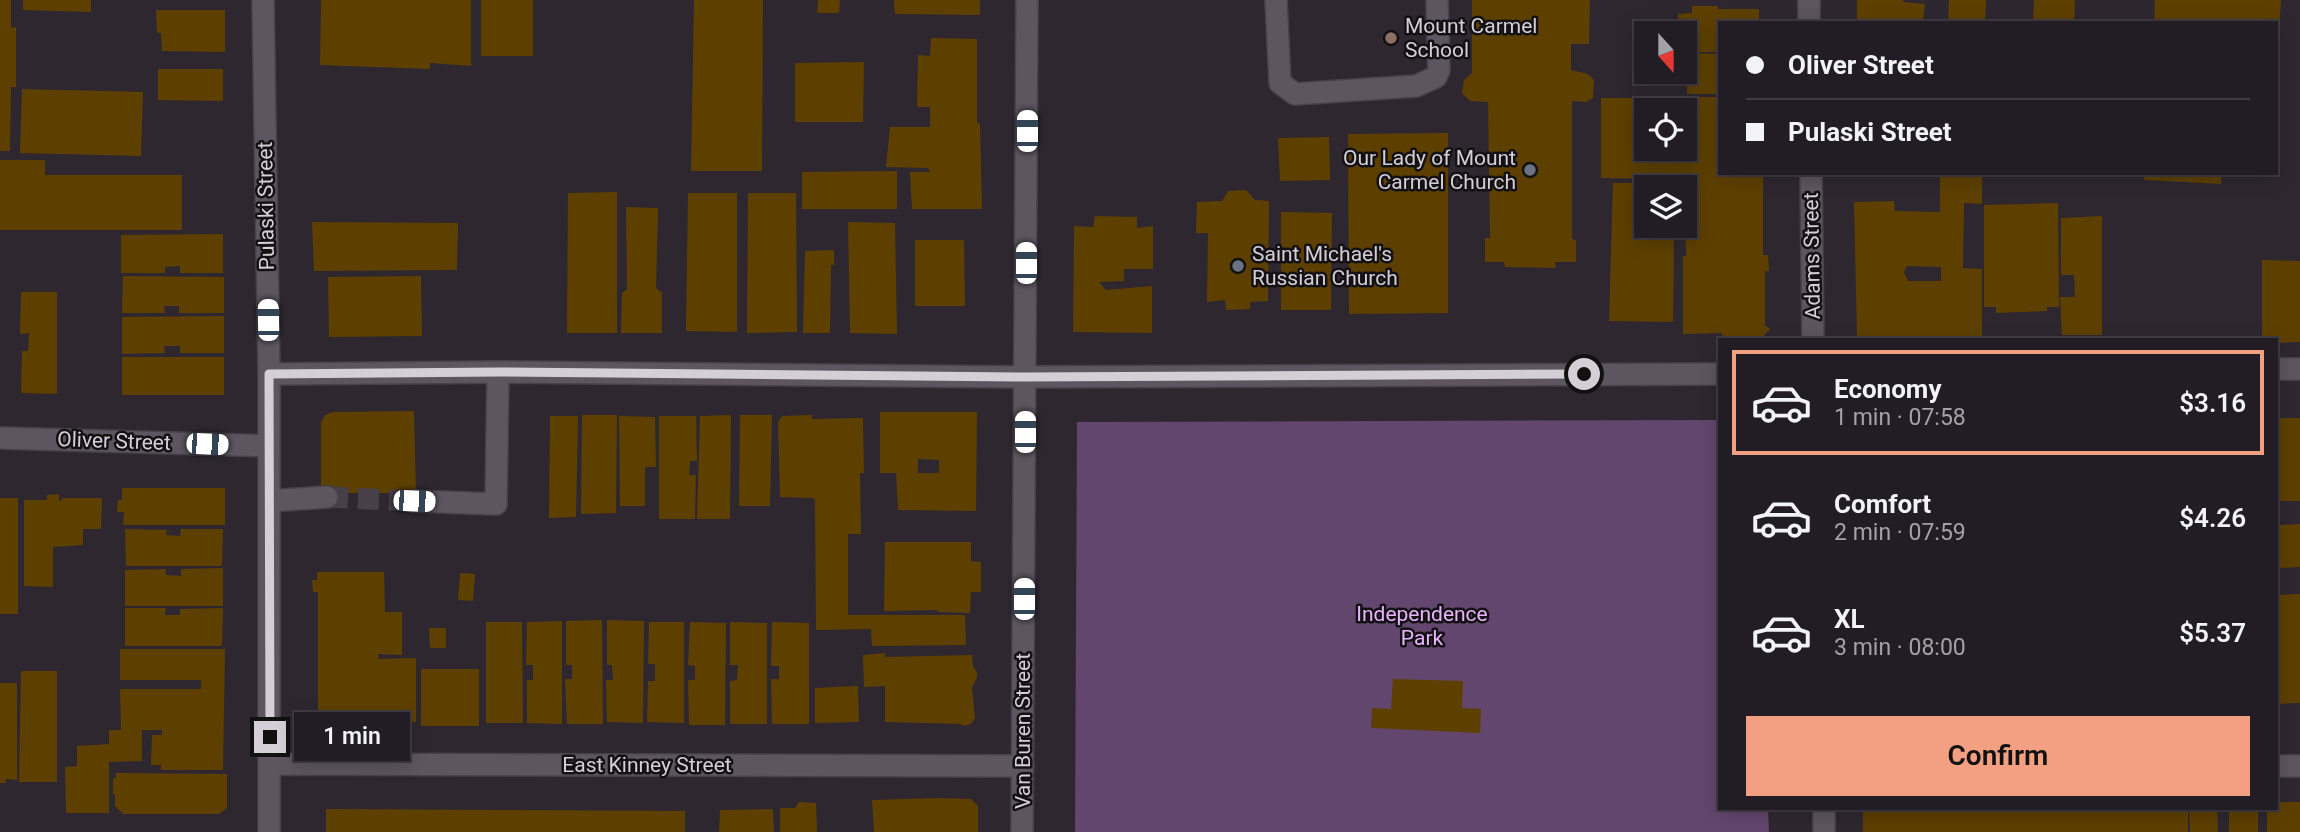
<!DOCTYPE html>
<meta charset="utf-8">
<style>
:root{--surface:#221d24;--page:#2a262c;--text:#f1f3f6;--muted:#a2a2a6;--line:#3f3b41;--accent:#f3a082}
body{margin:0;font-family:Roboto,sans-serif;background:var(--page);color:var(--text);height:100vh;display:flex;flex-direction:column;font-size:26px;white-space:nowrap}
*{box-sizing:border-box;margin:0}
p{font-size:23px;color:var(--muted)}
.icon{flex:none;width:38px;height:38px;fill:none;stroke:currentColor;stroke-width:2;stroke-linecap:round;stroke-linejoin:round}
.map{position:relative;flex:1;overflow:hidden}
.details{position:absolute;left:1718px;top:338px;width:560px;height:472px;display:flex;flex-direction:column;background:var(--surface);border-radius:0px;box-shadow:0 4px 18px #0003,0 0 0 2px var(--line)}
.details>*{flex:none}
.top-card{position:absolute;left:1718px;top:21px;width:560px;height:154px;border-radius:0px;box-shadow:0 4px 18px #0003,0 0 0 2px var(--line);display:grid;align-content:center;height:154px;padding:0 28px;background:var(--surface)}
.needle{width:46px;rotate:159deg}
.buttons{position:absolute;left:1634px;top:21px;display:grid;gap:14px}
.buttons a{display:grid;place-items:center;width:63px;height:63px;border-radius:0px;background:var(--surface);box-shadow:0 4px 18px #0003,0 0 0 2px var(--line);font-size:35px}
.end{position:absolute;width:32px;height:32px;margin:-16px;border:9px solid #d4cfd6;background:#111;box-shadow:0 0 0 4px #111}
.from{border-radius:50%}
.bubble{position:absolute;height:49px;border-radius:0px;background:var(--surface);box-shadow:0 4px 18px #0003,0 0 0 2px var(--line);font-size:23px;font-weight:600;line-height:49px;text-align:center}
.car{position:absolute;width:21px;height:42px;margin:-21px -10px;border-radius:9px;box-shadow:0 0 5px 2px #0007;background:linear-gradient(#fff 24%,#345 0 40%,#fff 0 76%,#345 0 86%,#fff 0)}
.top-card b{display:flex;align-items:center;gap:24px;height:66px;font-size:26px}
.top-card b+b{border-top:2px solid var(--line)}
.top-card i{width:18px;height:18px;background:var(--text)}
ul{padding:12px 0 0;list-style:none}
li{display:flex;align-items:center;gap:21px;height:105px;margin:0 14px 10px;padding:0 14px;border:4px solid transparent;border-radius:0px}
li div{flex:1}
li b{display:block;font-size:26px}
li em{font-style:normal;font-weight:600}
li.selected{border-color:var(--accent)}
li>.icon{width:63px;height:63px;stroke-width:1.5}
.cta{display:flex;gap:14px;margin-top:auto;padding:14px 28px}
.cta a{flex:1;height:80px;border-radius:0px;background:var(--accent);color:#111;font-size:28px;font-weight:600;line-height:80px;text-align:center}
.map>svg:first-child{display:block}
.green{fill:#63466d}
.building{fill:#5d4000;fill-rule:evenodd}
.lines{fill:none;stroke-linecap:round;stroke-linejoin:round}
.minor-tunnel{stroke:#474049;stroke-width:21;stroke-dasharray:21 10;stroke-linecap:butt}
.minor-casing{stroke:#474249;stroke-width:24}
.minor{stroke:#5d5560;stroke-width:21}
.route{stroke:#d4cfd6;stroke-width:9}
.education-dot{fill:#8d6e63;stroke:#141115;stroke-width:2.5}
.worship-dot{fill:#6b7280;stroke:#141115;stroke-width:2.5}
.labels{text-anchor:middle;dominant-baseline:central;stroke-width:5;stroke-linejoin:round;paint-order:stroke}
.poi-label{font-size:21px;fill:#d4cfd6;stroke:#141115;text-anchor:start}
.street-label{font-size:21px;fill:#d4cfd6;stroke:#141115}
.park-label{font-size:21px;fill:#e8b4fb;stroke:#141115}
</style>
<div class="map">
<svg width="2300" height="832" viewBox="0 0 2300 832">
<rect width="100%" height="100%" fill="#2e2730"/>
<path class="green" d="M1720 420V808L1768 809 1769 832H1075L1077 422Z"/>
<path class="building" d="M0 0H11V28L16 27V87H11L10 151H0Z
M23 0H91V12L23 10Z
M321 0H471V66L430 63V69L320 65Z
M481 0H533V56H481Z
M694 0H763L762 171H691Z
M818 0H840L839 13H817Z
M894 0H980V15L895 14Z
M1472 0H1590L1589 44H1571V70L1588 74 1594 80 1593 98 1586 102 1572 101V239L1576 240V262H1555L1556 268 1505 267 1504 262H1485V238H1490L1488 102 1470 101 1462 93 1464 80 1472 73Z
M1857 0H1903V2L1925 4 1923 23H1857Z
M1949 0H1986L1985 23H1948Z
M2034 0H2075L2074 23 2033 21Z
M2155 0H2281L2279 31H2277V23H2154Z
M1692 6H1718V9H1759V23H1720V52H1692V45H1685V33H1678V14L1692 13Z
M156 10H225V52L162 51 161 33H157Z
M931 38 977 39V123H980L982 209H912L910 172H930L928 168 886 167 890 127H930V107H917L918 55 930 56Z
M1687 53 1720 54V94H1687Z
M864 62 863 122H795V63Z
M158 69H223V101L158 100Z
M22 89 143 92 141 156 20 153Z
M1664 97H1720V173H1763V255H1768L1769 271H1765V325L1770 329 1760 340H1756L1753 336H1722V333L1683 334V256H1686L1684 179 1601 178V98H1638V162H1686L1685 110H1664Z
M1448 133V313L1349 314 1348 134Z
M1329 137 1330 180 1280 181 1278 138Z
M0 160H45V175H182V230H0Z
M897 171V209H802V172Z
M1982 173V204L1964 203 1963 268 1982 269V337H1857L1854 202 1894 201 1895 211 1940 212V174ZM1907 266 1941 267V281H1908L1904 272Z
M2145 173H2222L2221 184 2144 180Z
M1613 183H1678V187H1647V226H1678V235H1674L1673 322 1609 321Z
M1246 190 1255 200 1269 201 1268 301 1250 302V309L1226 310 1225 300 1207 302 1208 233H1196L1197 202 1222 201 1228 191Z
M617 192V333H567L568 193Z
M688 193H737V332L686 331Z
M748 193H796L797 332 747 333Z
M2058 203 2059 307H2047V311L1996 313V307H1984V205Z
M626 207 658 208 656 288 662 293V333H621L622 293 627 289Z
M1281 212 1332 213 1331 310H1281Z
M1095 216 1137 217V228L1153 226V269H1124V281L1099 282 1106 290 1152 286V333L1073 332 1074 226 1093 227Z
M2102 216V335H2062L2060 297H2075L2074 275H2061V218Z
M312 222 458 223 457 270 314 271Z
M848 222 895 223 897 334 850 333Z
M223 234V273H180V266L165 267V273H121V235Z
M915 240H964L965 306H915Z
M834 250V265H831L830 333H803L805 251Z
M2262 260 2300 261V342L2277 343V336H2262Z
M123 276 224 277V313H179V306H164L165 313H122Z
M421 276 422 336 329 337 328 277Z
M21 292H57V394L21 393 22 351H28L29 333 20 334Z
M224 316V353H180V346H164L165 353 122 354V317Z
M122 357H224V395H122Z
M414 411 416 493H321V423L325 415 333 412Z
M880 412H977L976 511 898 510 896 473H880ZM918 459 939 460V473H918Z
M582 415H617L616 513 581 514Z
M731 415 730 519H697L700 416Z
M740 415H772L770 506H739Z
M812 415V419L863 418 864 473H860L861 534H848V615H965L966 645 872 646 871 629 816 630 815 500 812 498 780 497 778 422 782 416Z
M550 416H578L576 517 549 518Z
M619 416 655 417 656 467H645V506H620Z
M659 416H696L697 461H690L689 475H696L695 519H659Z
M2278 418H2300V501H2278Z
M122 488H225V525H123L124 512H117L118 500H122Z
M59 494V501L62 500V498H102L101 529H83V545L53 547V587L24 586V500H47V495Z
M0 498H18V614H0Z
M2300 524V567L2280 568V570H2277V535H2279L2280 525Z
M125 529 167 530 166 535 180 536 181 529H223L222 566H126Z
M885 542H971V561L981 562V592H971L970 613 938 612 937 610 884 611Z
M223 568V606H125V570L166 569V575L181 576V569Z
M317 572H384L385 612H402V655L378 654 379 659 416 658V722L318 721V592H313L312 580H317Z
M460 573 475 574 473 601 458 600Z
M2300 594V703L2277 704V595Z
M125 608H166L165 615H180V609L223 608 222 646H125Z
M602 620 603 724H567L565 679H572V665H566V621Z
M607 620 644 621 643 723 607 722 606 680H613L612 665H607Z
M562 621V724L527 723V680H533V665H526L527 622Z
M486 622H522L523 723H486Z
M649 622H684V723L647 722 648 681H655V664H648Z
M690 622 726 623 725 725H689L688 680H695V666L688 665Z
M730 622 767 623V724H730V681L737 680 738 665H730Z
M772 622 809 623V724H772L771 679H779V666H771Z
M429 628H446V648H430Z
M120 649H225L223 770H161V765H151L152 735H162V730H142V761L109 762V813H66L65 767 77 766V746L109 744V730H121L120 689H201V680H120Z
M885 653V657L972 655 973 667 977 672V677L972 688 975 718 971 724 964 726 960 724 885 722V686L864 687 863 655Z
M421 669H479V726H421Z
M21 671H57V782H19Z
M1393 679 1463 681 1462 708 1481 709 1480 733 1371 728 1372 708 1391 709Z
M0 683H17V780L6 779V783H0Z
M858 686 859 722 815 723V688Z
M116 773 227 774V808L219 814H123L115 806V794H113V778H116Z
M937 798 971 799 978 806V832H874L872 800Z
M799 802 816 803 817 832H780V808H795Z
M2277 802H2300V832H2267V808H2277Z
M1863 808H2188V832H1863Z
M2189 808H2217L2218 832H2190Z
M2229 808H2258V832H2229Z
M326 809 685 811V832H326Z
M773 809 774 832H719L720 810Z"/>
<g class="lines">
<path class="minor-tunnel" d="M327 497 414 501"/>
<defs>
<path id="minor" d="M263 0 269 374V832
M1276 0 1280 83 1295 94 1416 86 1436 77 1439 70 1437 0
M1809 0V23
M1811 173 1813 340
M2277 369H2300
M269 374 498 372 1025 377 1720 374
M0 438 269 446
M269 501 327 497
M414 501 496 504 498 372
M270 764 1023 766
M2277 766H2300
M1824 808V832
M1022 832 1027 0"/>
</defs>
<use href="#minor" class="minor-casing"/>
<use href="#minor" class="minor"/>
</g>
<g class="lines">
<path class="route" d="M270 737 269 374 498 372 1025 377 1584 374"/>
</g>
<circle class="education-dot" cx="1391" cy="38" r="7"/>
<g class="worship-dot">
<circle cx="1530" cy="170" r="7"/>
<circle cx="1238" cy="266" r="7"/>
</g>
<g class="labels">
<g class="poi-label">
<text x="1405" y="26">Mount Carmel<tspan x="1405" dy="24">School</tspan></text>
<text x="1516" y="158" text-anchor="end">Our Lady of Mount<tspan x="1516" dy="24">Carmel Church</tspan></text>
<text x="1252" y="254">Saint Michael's<tspan x="1252" dy="24">Russian Church</tspan></text>
</g>
<g class="street-label">
<text transform="translate(266 206) rotate(-91)">Pulaski Street</text>
<text transform="translate(1812 256) rotate(-91)">Adams Street</text>
<text transform="translate(114 441) rotate(2)">Oliver Street</text>
<text transform="translate(1023 731) rotate(-90)">Van Buren Street</text>
<text x="647" y="765">East Kinney Street</text>
</g>
<g class="park-label">
<text x="1422" y="614">Independence<tspan x="1422" dy="24">Park</tspan></text>
</g>
</g>
</svg>
<div class="buttons">
<a><svg class="needle" viewBox="-14 -14 28 28"><path d="M0-13l5 13h-10z" fill="#e53935"/><path d="M0 13l5-13h-10z" fill="#a2a2a6"/></svg></a>
<a><svg class="icon" aria-label="locate" viewBox="0 0 24 24"><circle cx="12" cy="12" r="6"/><path d="M12 2v4M12 18v4M2 12h4M18 12h4"/></svg></a>
<a><svg class="icon" aria-label="layers" viewBox="0 0 24 24"><path d="M12 4l9 5-9 5-9-5zM3 14l9 5 9-5"/></svg></a>
</div>
<i class="end from" style="left:1584px;top:374px"></i>
<i class="end" style="left:270px;top:737px"></i>
<div class="bubble" style="left:294px;top:712px;width:116px">1 min</div>
<i class="car" style="left:1027px;top:131px;rotate:0deg"></i>
<i class="car" style="left:1026px;top:263px;rotate:0deg"></i>
<i class="car" style="left:268px;top:320px;rotate:359deg"></i>
<i class="car" style="left:1025px;top:432px;rotate:0deg"></i>
<i class="car" style="left:207px;top:444px;rotate:92deg"></i>
<i class="car" style="left:414px;top:501px;rotate:92deg"></i>
<i class="car" style="left:1024px;top:599px;rotate:0deg"></i>
<div class="top-card">
<b><i class="from"></i>Oliver Street</b>
<b><i></i>Pulaski Street</b>
</div>
<section class="details">
<ul>
<li class="selected"><svg class="icon" aria-label="car" viewBox="0 0 24 24"><path d="M5 17H2v-5l4-1 3-4h7l3 4 3 1v5h-3M9 17h6M6 11h13"/><circle cx="7" cy="17" r="2"/><circle cx="17" cy="17" r="2"/></svg><div><b>Economy</b><p>1 min · 07:58</p></div><em>$3.16</em></li>
<li><svg class="icon" aria-label="car" viewBox="0 0 24 24"><path d="M5 17H2v-5l4-1 3-4h7l3 4 3 1v5h-3M9 17h6M6 11h13"/><circle cx="7" cy="17" r="2"/><circle cx="17" cy="17" r="2"/></svg><div><b>Comfort</b><p>2 min · 07:59</p></div><em>$4.26</em></li>
<li><svg class="icon" aria-label="car" viewBox="0 0 24 24"><path d="M5 17H2v-5l4-1 3-4h7l3 4 3 1v5h-3M9 17h6M6 11h13"/><circle cx="7" cy="17" r="2"/><circle cx="17" cy="17" r="2"/></svg><div><b>XL</b><p>3 min · 08:00</p></div><em>$5.37</em></li>
</ul>
<div class="cta"><a>Confirm</a></div>
</section>
</div>
